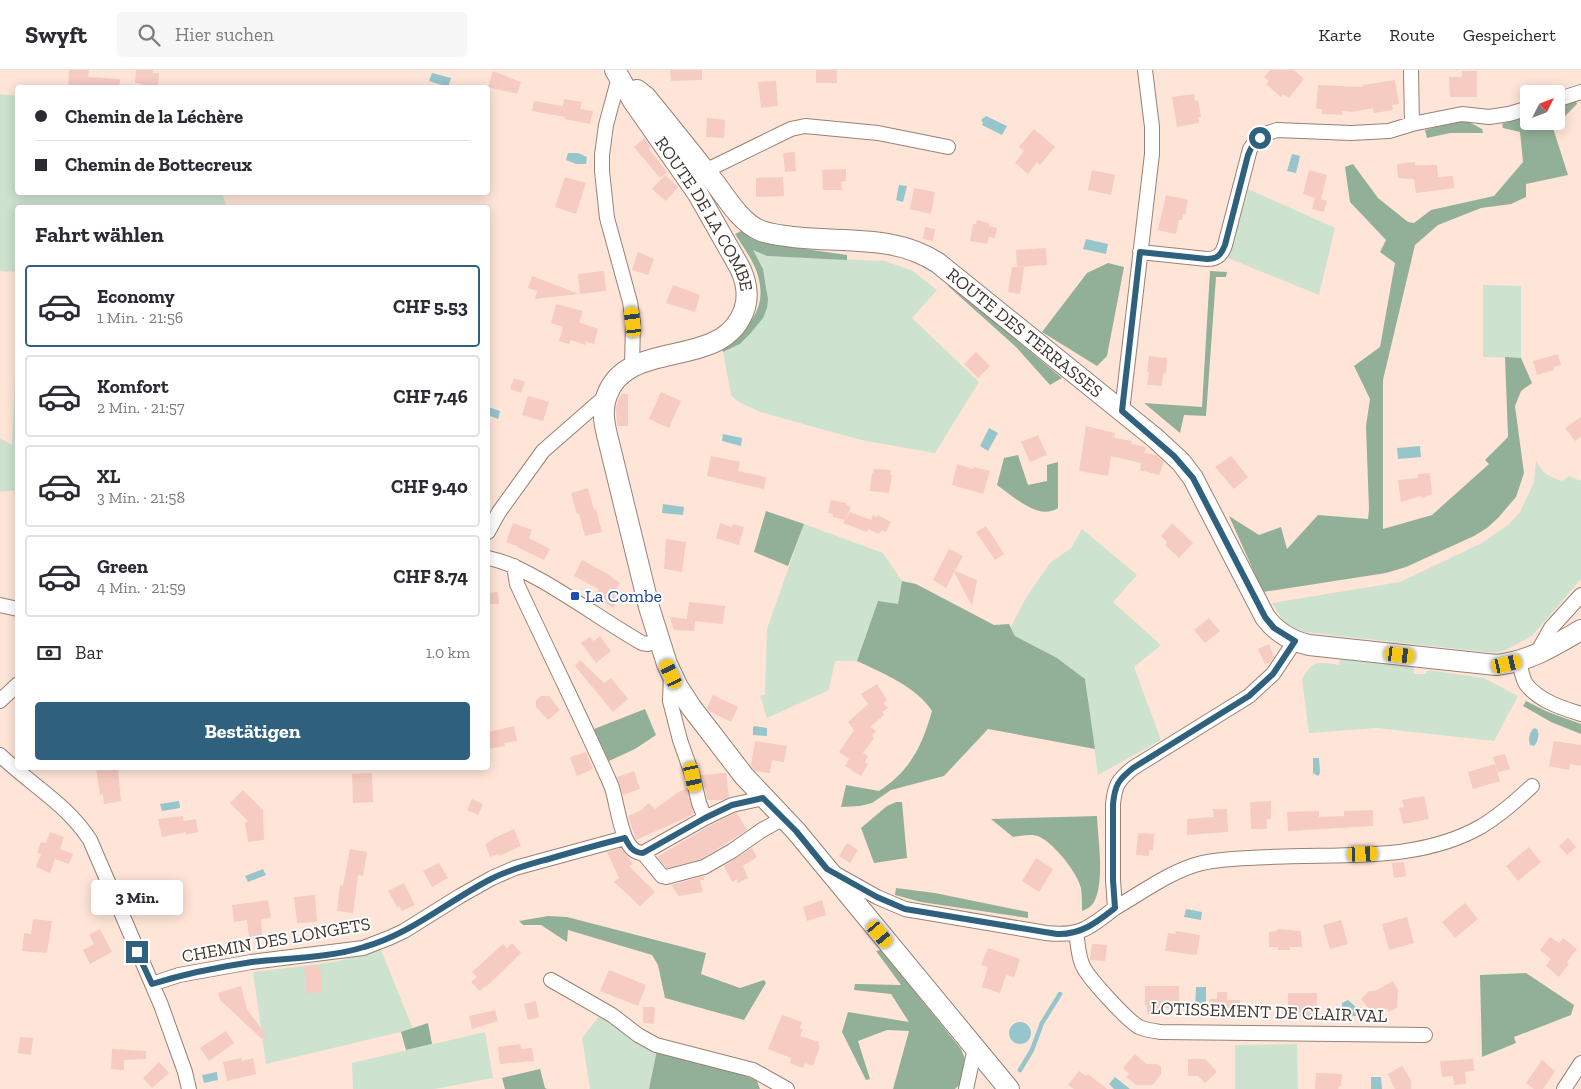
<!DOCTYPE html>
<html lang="de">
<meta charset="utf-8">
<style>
:root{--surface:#fff;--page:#f7f7f7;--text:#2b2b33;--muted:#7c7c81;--line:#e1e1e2;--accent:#2f617f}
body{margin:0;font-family:"Zilla Slab",serif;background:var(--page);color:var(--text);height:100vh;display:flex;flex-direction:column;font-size:19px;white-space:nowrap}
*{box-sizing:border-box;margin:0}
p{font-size:16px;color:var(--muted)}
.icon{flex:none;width:28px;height:28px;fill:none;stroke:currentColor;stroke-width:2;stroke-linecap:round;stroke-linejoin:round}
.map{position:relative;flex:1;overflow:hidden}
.drawer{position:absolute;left:15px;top:135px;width:475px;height:565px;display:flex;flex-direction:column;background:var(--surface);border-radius:5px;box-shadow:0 2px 12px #0003}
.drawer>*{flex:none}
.hud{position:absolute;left:15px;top:15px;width:475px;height:110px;border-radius:5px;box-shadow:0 2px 12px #0003;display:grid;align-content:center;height:110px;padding:0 20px;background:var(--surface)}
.needle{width:32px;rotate:48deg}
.controls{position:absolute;left:1520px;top:15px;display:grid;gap:10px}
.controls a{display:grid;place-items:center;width:45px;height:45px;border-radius:5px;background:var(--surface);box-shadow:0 2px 12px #0003;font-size:25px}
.end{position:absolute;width:22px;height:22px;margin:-11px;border:6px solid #2f617f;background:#fff;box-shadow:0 0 0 2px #fff}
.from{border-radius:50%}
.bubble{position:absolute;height:35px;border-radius:5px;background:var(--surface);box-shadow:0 2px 12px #0003;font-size:16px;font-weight:800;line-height:35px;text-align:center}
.car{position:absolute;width:15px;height:30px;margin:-15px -8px;border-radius:6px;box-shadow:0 0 4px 1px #0007;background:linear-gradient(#f5c518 24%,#345 0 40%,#f5c518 0 76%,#345 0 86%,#f5c518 0)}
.hud b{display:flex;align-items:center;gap:18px;height:48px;font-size:19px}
.hud b+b{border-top:1px solid var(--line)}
.hud i{width:12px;height:12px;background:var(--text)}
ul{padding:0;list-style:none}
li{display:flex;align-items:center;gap:15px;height:82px;margin:0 10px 8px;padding:0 10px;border:2px solid var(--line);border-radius:5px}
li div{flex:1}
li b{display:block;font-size:19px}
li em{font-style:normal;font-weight:800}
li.on{border-color:var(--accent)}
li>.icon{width:45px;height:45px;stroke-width:1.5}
h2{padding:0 20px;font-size:22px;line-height:60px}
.pay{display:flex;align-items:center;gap:12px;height:55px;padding:0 20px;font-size:19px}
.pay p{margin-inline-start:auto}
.action{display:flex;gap:10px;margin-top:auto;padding:10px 20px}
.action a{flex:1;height:58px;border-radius:5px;background:var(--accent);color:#fff;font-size:20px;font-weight:800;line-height:58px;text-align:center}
header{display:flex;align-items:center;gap:30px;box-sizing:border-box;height:70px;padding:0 25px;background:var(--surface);border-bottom:1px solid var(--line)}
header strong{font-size:24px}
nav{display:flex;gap:28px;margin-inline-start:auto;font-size:18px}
.search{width:350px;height:45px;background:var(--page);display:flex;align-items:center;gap:12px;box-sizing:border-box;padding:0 18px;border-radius:5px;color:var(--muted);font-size:19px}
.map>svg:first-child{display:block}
.green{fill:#cee2d0}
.forest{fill:#92b097}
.water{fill:#96c5cc}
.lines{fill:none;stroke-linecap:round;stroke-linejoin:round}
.stream{stroke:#96c5cc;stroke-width:4.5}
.building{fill:#f5cbc2}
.street-casing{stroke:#988175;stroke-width:16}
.secondary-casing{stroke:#988175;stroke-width:22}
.street{stroke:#fff;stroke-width:14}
.secondary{stroke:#fff;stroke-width:20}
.route{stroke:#2f617f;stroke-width:6}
.transit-dot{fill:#1a4fb4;stroke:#fff;stroke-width:2}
.labels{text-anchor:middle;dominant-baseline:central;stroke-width:4;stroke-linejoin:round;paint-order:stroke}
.street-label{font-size:18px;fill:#403631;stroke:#fff}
.transit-label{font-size:18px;fill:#164399;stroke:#fff;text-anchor:start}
</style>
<header>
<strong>Swyft</strong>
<div class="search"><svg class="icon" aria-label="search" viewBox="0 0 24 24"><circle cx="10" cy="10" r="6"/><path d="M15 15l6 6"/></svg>Hier suchen</div>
<nav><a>Karte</a><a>Route</a><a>Gespeichert</a></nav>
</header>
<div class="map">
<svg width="1581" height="1019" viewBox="0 0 1581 1019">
<rect width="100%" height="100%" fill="#ffe5d8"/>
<path class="green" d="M0 24 17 26 18 122 222 123 227 137 18 138 17 202 0 201Z
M1248 119 1335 158 1319 225 1228 188Z
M752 179 767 186 885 191 913 201 937 220 912 248 979 312 935 383 861 370 760 342 737 331 731 325 723 282C728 279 736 277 741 273 746 270 750 264 754 259 776 232 767 207 752 179Z
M1483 215 1521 216V288L1483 287Z
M17 266V420L0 422V368L12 375Z
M1536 390C1543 404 1548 406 1562 411L1569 406 1581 411V509L1532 566 1508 579 1495 583 1330 565 1305 562 1285 554 1272 533 1400 512 1482 473 1509 454 1520 442 1534 412Z
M804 454 883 483 902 511 898 535 878 532 857 591H835L829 620 767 648 760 626 765 624 767 559Z
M1082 459 1137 505 1113 532 1161 575 1134 597 1161 670 1098 705 1085 609 1057 588 1015 566 1011 556 1027 526 1050 493 1071 478Z
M1340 589 1414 597V604H1425L1428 600 1484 608 1518 626 1494 671 1377 658 1309 663 1302 609C1313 589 1319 592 1339 595Z
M381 880 413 959 266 994 253 902 335 892Z
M601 944 657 980 649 1019H590L582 968Z
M485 962 493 1008 434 1019H353L352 993Z
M1297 974 1298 1019H1235V975Z"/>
<path class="forest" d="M1576 31 1577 34 1553 58 1568 105 1526 114V127L1511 134 1481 138 1438 155 1415 175 1383 310V459L1432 445 1489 394 1485 390 1508 367 1505 287 1521 288 1532 313 1521 321 1515 336 1524 403 1516 427 1498 448 1487 458 1474 466 1406 497 1386 503 1263 522 1229 446 1259 465 1281 457 1287 479 1318 445 1368 449 1369 440 1366 356 1370 329 1354 296 1380 277 1395 193 1380 182 1386 170 1350 132 1345 97 1353 94 1378 128 1408 152 1414 153 1431 140 1494 126 1523 92 1520 62 1503 58 1502 54 1529 45V51H1556V37Z
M1457 51H1467L1482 59 1483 63H1450L1427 68 1425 60Z
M741 161 752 169 764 173 847 185V190L767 186 753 180 763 199 768 229 767 238 763 248 750 264 740 274 723 282 722 278C747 259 768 240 758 206 754 191 743 177 735 164Z
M1108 193 1124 197 1107 286 1097 296 1042 262 1087 203Z
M1210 201 1227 202 1226 207H1216L1206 346 1184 345 1180 363 1144 333 1202 337Z
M949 214 1062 308 1050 315 1016 277 948 216Z
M1018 385 1028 415 1047 411V395L1058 392V438C1038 451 1013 426 997 415L1004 388Z
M766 441 804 454 788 496 754 482Z
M902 511 916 514 994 555 1009 554 1015 566 1057 588 1085 609 1095 679 988 659 944 706 891 720 872 733 860 736 841 737 846 715 879 721C910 701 922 676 932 641 917 617 882 603 857 591L878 531 898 534Z
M1526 631 1548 642 1581 654V664L1551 652 1523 636Z
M645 639 656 665 635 679 609 691 594 659Z
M896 732H902L907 788 874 793 861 758 887 736Z
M1097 746C1098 769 1105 812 1094 832 1091 837 1087 839 1082 841 1082 834 1082 825 1081 818 1077 802 1055 775 1040 767 1032 763 1022 766 1013 767L991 749Z
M896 818 935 823 1028 842V848L921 832 895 825Z
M548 846 567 847 706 883 701 904 740 918 764 910 766 913 744 950 665 928 658 895 652 885 568 860 567 872 541 855H523L519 851Z
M881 880 961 979C968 994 969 1007 955 1019H893L909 961 887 960 858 971 870 1009 866 1010 842 962 848 942 909 952 891 924 854 920 855 914 901 915 876 881Z
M1526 903 1574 935 1571 945 1514 967 1516 973 1482 987 1480 905Z
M428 953 432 974 406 980 401 962Z
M657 980 726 997 757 1011 760 1019H649Z
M540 999 545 1018 547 1019H505L502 1008Z"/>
<path class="water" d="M432 3 451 8 448 17 429 11Z
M986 46 1007 56 1002 65 982 55 983 53 981 50Z
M568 83H578L587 87 586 94H576L566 90Z
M1292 84 1300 86 1296 103 1287 101Z
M899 115 907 116 903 132 896 130Z
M1086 169 1108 174 1106 184 1083 179Z
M488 337 500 341 498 349 488 345Z
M989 358 998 363 988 381 980 376Z
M723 364 742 368 741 376 722 371Z
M1420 376 1421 387 1398 389 1397 378Z
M663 434 684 437 683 445 662 443Z
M755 656 767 658V666L753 665V657Z
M1534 658 1537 659C1540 664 1538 672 1534 676L1530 675C1528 670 1529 662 1534 658Z
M1313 688H1319L1320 703 1318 706 1313 703Z
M179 731 180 738 162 741 160 734Z
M263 799 266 805 248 812 245 806Z
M1186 839 1202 842 1201 850 1184 847Z
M1196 917H1206V936H1202V939H1195Z
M1348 930 1357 938 1361 937V941L1356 946H1353L1342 939V933Z
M1009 963a11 11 0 1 1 22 0a11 11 0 1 1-22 0Z
M217 1002 218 1010 204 1013 202 1005Z
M1115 1007 1130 1019H1114L1109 1014Z
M1371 1007H1381L1382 1019H1371Z"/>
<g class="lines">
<path class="stream" d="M1020 1000 1032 980 1042 953 1060 924"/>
</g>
<path class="building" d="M69 0H89L88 7 120 9 119 18H68Z
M136 0H153V3H159L158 18H141V14L135 13Z
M670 0H702V10L671 11Z
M816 0H837V13H816Z
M1270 0H1294L1304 9 1289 28 1283 24 1281 27 1266 14 1269 11 1264 7Z
M493 1 521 12 517 24 488 17Z
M1462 1H1477V27H1450L1449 7H1462Z
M1395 10 1399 34 1392 35 1393 40 1374 43 1373 38 1352 42 1342 41V45L1322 44V39H1316L1318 15 1363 17V15Z
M776 11 778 36 761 38 758 12Z
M1194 24 1195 31 1198 30 1201 47H1198L1199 53 1177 57 1172 27Z
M564 29 582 32 580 39 593 41 590 54 565 49V47L532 41 534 31 563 36Z
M707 48 725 50 724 68 706 67Z
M1034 59 1055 77 1040 95 1037 92 1028 104 1015 93 1024 81 1019 77Z
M645 68 651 78 649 79 667 102 660 108 634 77Z
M795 82 796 101 785 102 783 83Z
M1415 92V95H1437L1438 107 1453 106 1454 118 1416 123 1414 109 1398 108 1397 94Z
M846 99V111L841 112 842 120H823L822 100Z
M1092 100 1115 105 1111 125 1088 120Z
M1309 100 1327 105 1321 129 1327 131 1324 142 1312 139 1315 128 1303 124Z
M665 105 678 117 666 131 652 119Z
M565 107 586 113 576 144 555 137Z
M783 107 784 126 756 127V108Z
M914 118 935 122 931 144 910 139Z
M1166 125 1188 130 1185 145 1183 144 1182 150H1179L1176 164 1158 160Z
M977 150 989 153V156L997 158 995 168 989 167 987 174 970 171 973 154H976Z
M925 157 935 159 933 171 923 169Z
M1046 178 1047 195 1018 197H1024L1020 224 1008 222 1012 197H1017L1016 180Z
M638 182 654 189 648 205 632 200Z
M604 201 606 221 580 224 578 204Z
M532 206 579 224 535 229 537 221 528 218Z
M673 215 700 225 695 242 666 233Z
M556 234 583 241 579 252 598 259 594 274 586 272 585 275 571 270 569 274 559 271 563 257 551 253Z
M976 282 990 296 978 308 964 294Z
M1558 284 1561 295 1554 297V300L1537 305 1533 291Z
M1149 286 1167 288 1166 303 1163 304 1162 316 1147 315 1149 302H1147Z
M514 308 525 312 521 323 510 319Z
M661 322 681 331 669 358 649 349Z
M622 324H628V356H617L616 339 618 330Z
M528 326 549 332 543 351 522 345Z
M1581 347V366L1575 371 1565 358Z
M1086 356 1115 363 1114 368 1132 371 1131 374 1146 377 1144 383 1156 385 1164 392 1159 405 1140 400 1141 393 1111 386 1108 406 1079 401Z
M1038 365 1047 385 1030 392 1021 372Z
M711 386 740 392 738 401 766 407 764 419 707 406Z
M1231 386 1248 407 1234 419 1215 397Z
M957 394 973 399 974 397 990 401 983 424 952 415Z
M874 399 891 400 890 405H892L889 423 870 421 872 403H873Z
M1430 403 1432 424 1422 428 1421 426 1401 432 1398 410 1418 408V404Z
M588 418 594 440 596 439 602 462 585 466 579 444H577L571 423Z
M831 430 846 433V435L851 437 845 450 833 447V444L828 443Z
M850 442 871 450 867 462 843 453Z
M873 445 877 447 878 445 891 452 886 462 882 460 879 464 868 459Z
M513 453 532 460 529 468 550 479 544 490 517 477V476L506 472Z
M720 453 732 457 733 454 744 457 739 475 716 468Z
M1172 453 1193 473 1179 488 1165 475 1167 472 1161 466Z
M986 456 1004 484 995 490 976 462Z
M666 469 686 472 682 502 664 499Z
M949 479 963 486 955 501 977 510 972 536 954 502 946 518 933 510Z
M582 490 606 503 620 513 616 519 623 524 613 538 595 525 599 519 574 506Z
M498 522 499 534H488V523Z
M689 532 725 536 723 554 695 551 694 561 674 560 670 547 687 549Z
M1209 548 1220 561 1205 573 1194 560Z
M600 566 611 581 596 593 581 573 590 567 594 571Z
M1269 574 1274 587 1270 592 1265 594 1258 579Z
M580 590 604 613 611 608 628 629 613 642 575 596Z
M877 614 887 630 883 633 888 638 882 642 884 645 870 657 876 661 872 666 874 668 863 683 868 686 865 692 868 694 861 706 845 696 849 689 839 682 854 660 848 652 868 634 861 624Z
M713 625 738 637 731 652 709 641 707 638Z
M541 626H549L560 640 548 650 536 637V630Z
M514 656 517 671 504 673 505 676 488 679V662Z
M755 671 787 676 784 692 772 690 770 703 755 701 751 695Z
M1554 671 1581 675V696L1570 694 1569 700 1549 696Z
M586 682 593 699 577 706 570 687Z
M1505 684 1510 699 1498 702 1493 687Z
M1495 694 1500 711 1473 719 1468 702Z
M96 698H118L121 731 104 734 103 724 100 725Z
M634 701 640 719 623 725 617 707Z
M372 703 373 732 353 733 352 704Z
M726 703 729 727 723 730H707L702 705Z
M687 718 694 744 636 770 628 746 640 741 649 733 655 739 677 723Z
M243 720 263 740 264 770 248 772 245 753 248 751 230 733Z
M1424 726 1429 749 1403 754 1399 738 1404 737 1402 730Z
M472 729 483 734 478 745 467 740Z
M1271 731V749H1266L1267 759H1251L1250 732Z
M1213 739H1227L1228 762 1187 765V749L1214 747Z
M1373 740V756L1288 761 1287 742 1319 741V747L1344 746V741Z
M735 743H737L747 760 701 789 667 798 657 787 709 756Z
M183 746 184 751 196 749 198 762 186 765V762L162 767 158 749Z
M514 759 521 776 499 786 498 784 490 787 485 774 492 770V769Z
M50 762 64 767 60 779 73 784 69 794 55 789 50 803 36 797 41 784 37 783 41 772 46 773Z
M1138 763 1154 764 1153 780H1149V786L1136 785Z
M1568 768 1576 777 1567 785 1559 776Z
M847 773 858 780 850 793 839 786Z
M1529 777 1541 792 1518 811 1506 796Z
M621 778 633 794 629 796 655 822 640 836 614 812 619 808 607 782Z
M752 778 757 787 743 796 748 808 738 813 737 809 732 812 724 796Z
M350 779 367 782 363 806 358 805 353 843 337 841 340 815 343 816Z
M1036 788 1053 799 1039 822 1022 811Z
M1404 792 1406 806 1394 808 1392 793Z
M439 793 448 808 432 817 423 801Z
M704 806V810H700L703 822 679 826 671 815Z
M404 813 415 835 402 841 399 836 397 837 388 821Z
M315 825 317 852 297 853 294 827Z
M268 830 271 848 261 849 262 865 249 867 247 850 234 852 232 835Z
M822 830 826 845 807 851 803 837Z
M1465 833 1478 849 1455 868 1442 852Z
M1407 847 1414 873 1389 880 1382 854Z
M33 849 52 851 47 883 22 881 24 863 31 864Z
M1341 850 1348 874 1330 879 1323 855Z
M100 859 112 882 90 894 83 880 94 874 89 865Z
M1278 859 1301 861 1302 877H1290V880H1278V877H1269V862L1276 861Z
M1176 861 1200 865 1197 885 1165 881 1168 863 1175 864Z
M1550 867 1559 873 1563 868 1577 879 1567 892 1569 894 1559 907 1546 896 1551 889 1540 880Z
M512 873 521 883 486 917 485 916 480 921 471 912 477 907 472 902 503 874 507 878Z
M1092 874 1107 875 1105 891 1090 890Z
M988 878 1020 889 1014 907 1006 905 1000 923 982 917 988 897 981 895Z
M320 896 322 922 307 923 304 897Z
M609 900 646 915 638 936 600 921Z
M1393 911 1398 920 1397 938 1389 942 1387 939H1374L1371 941 1361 929 1369 921H1375Z
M241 916 247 939 266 965 262 969 220 930 218 923Z
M1145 916H1179V938H1159L1158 944H1147V935H1145Z
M1217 922H1227V930H1240L1239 943 1209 944V929H1217Z
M1288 923H1317V948L1300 947V943H1288Z
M536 931 539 947 528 950 524 934Z
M643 937H655L654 954 643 953Z
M495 940 498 951 472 959 469 946Z
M782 945 802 952 800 958 803 959 800 966 819 972 818 975 820 976 813 996 805 993 803 998 790 993 791 988 768 979Z
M226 961 234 973 209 991 200 978Z
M20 967 33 968 31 985 18 983Z
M520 974 521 979 532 978 534 991 500 994 498 977Z
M112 979 146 981V989L124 990V1000L111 999Z
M1135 984 1146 994H1157L1161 997V1004L1153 1015H1136L1126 1007 1129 1004 1123 998Z
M241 988 242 991 253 988 256 1004 227 1011 223 992Z
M1188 989H1205L1217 1002 1205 1013 1198 1006H1188Z
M1473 989 1474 1001 1465 1002 1466 1014 1454 1015 1453 1006 1442 1007 1440 991Z
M1542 990 1555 1001 1543 1019H1534L1526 1013Z
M159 992 169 1003 152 1018 143 1008Z
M1402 996 1411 1010V1019H1395L1388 1004Z
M1079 1001 1086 1006 1088 1004 1107 1019H1074L1068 1015Z
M1316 1003 1342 1004 1341 1016H1339L1338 1019H1315Z"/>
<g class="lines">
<defs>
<path id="street" d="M1411 0 1412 54
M619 7 606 55 602 85V101L607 148 630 232 633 252 632 297
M1556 30 1581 22
M705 101 791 59 805 56 878 63 948 77
M1140 182 1207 189C1217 189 1222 185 1225 175L1250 79 1256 71 1265 64 1277 60 1351 63 1389 61 1412 54 1462 44 1489 47 1509 44 1529 38
M1122 341 1152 84V57L1145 0
M488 462 499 442 543 381 607 325
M488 488C508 492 526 502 544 512 577 531 609 554 642 573L648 574 659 570
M514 496 517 514C548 581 581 647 611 715 618 731 620 784 643 783L705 748 732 735 763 728
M0 535 18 539
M1536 585 1551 558 1581 525
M1519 591C1521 598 1522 608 1526 614 1539 631 1562 638 1581 644
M671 604 670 631 680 670 693 707 699 733 705 748
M0 631 18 614
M0 685C30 714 67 734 90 770L161 935 185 1002 189 1019
M643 783 662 806 666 807 704 797 732 781 762 760 784 748
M836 804 877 827 905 839 1046 863C1080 867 1089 858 1115 838L1113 810V734C1115 715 1118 710 1133 698L1249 626 1273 604 1295 571
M1115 838C1143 822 1170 801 1202 793 1224 788 1248 788 1270 787 1340 783 1418 793 1482 756 1500 745 1516 731 1532 716
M1076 863C1078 873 1078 884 1082 894 1086 906 1127 950 1139 957 1146 960 1154 961 1161 962L1425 965
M551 910 612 945 638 965 656 975 753 1000 787 1019
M152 914 179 905 251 892 363 878 389 868 404 861 460 826 492 808 515 798 625 768
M966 1019 975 978
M1564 1019 1581 993"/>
<g id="secondary">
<path id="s1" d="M615 0 633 31 698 124 740 198C748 215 750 232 740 249 713 298 627 270 607 325 600 342 606 361 610 377L649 537 667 594 678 617 691 637 744 706 796 761 1009 1019"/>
<path id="s2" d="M637 20 646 27C669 55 692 84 715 113 727 129 741 152 759 160 770 165 782 165 793 167 843 173 894 164 938 193L1155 368 1181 392 1193 408 1265 547C1276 562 1291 571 1309 575L1496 595C1528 592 1554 576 1581 560"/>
</g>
</defs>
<use href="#street" class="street-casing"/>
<use href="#secondary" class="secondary-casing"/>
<use href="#street" class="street"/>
<use href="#secondary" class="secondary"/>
</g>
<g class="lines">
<path class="route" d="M137 882 152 914C184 904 218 897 252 892 288 888 329 888 364 877 411 864 448 831 491 809 510 799 531 794 552 788 576 781 600 774 625 768 629 776 633 783 643 783L705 748 732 735 763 728 796 761 827 799 877 827 905 839 1057 864C1081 865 1097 852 1115 838L1113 810V734C1115 715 1118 710 1133 698L1249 626 1273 604 1295 571 1274 558 1265 547 1193 408 1174 386 1122 341 1140 182 1207 189C1217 189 1221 185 1225 175L1248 85 1253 74 1260 68"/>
</g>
<rect class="transit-dot" x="570" y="521" width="10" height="10" rx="2.5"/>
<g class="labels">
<g class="street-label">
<text stroke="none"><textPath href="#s1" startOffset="170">ROUTE DE LA COMBE</textPath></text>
<text stroke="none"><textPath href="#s2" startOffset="482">ROUTE DES TERRASSES</textPath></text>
<text transform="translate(276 870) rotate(-10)">CHEMIN DES LONGETS</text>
<text transform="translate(1269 942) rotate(2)">LOTISSEMENT DE CLAIR VAL</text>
</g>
<g class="transit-label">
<text x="585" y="526">La Combe</text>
</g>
</g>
</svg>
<div class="controls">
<a><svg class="needle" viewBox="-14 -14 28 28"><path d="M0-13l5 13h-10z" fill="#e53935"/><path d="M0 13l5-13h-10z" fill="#7c7c81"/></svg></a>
</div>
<i class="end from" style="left:1260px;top:68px"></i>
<i class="end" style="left:137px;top:882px"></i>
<div class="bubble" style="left:91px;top:810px;width:92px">3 Min.</div>
<i class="car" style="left:633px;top:252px;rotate:353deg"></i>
<i class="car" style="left:1400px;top:585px;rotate:97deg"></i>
<i class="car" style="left:1507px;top:594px;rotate:77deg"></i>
<i class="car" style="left:671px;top:604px;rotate:335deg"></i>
<i class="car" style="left:693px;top:707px;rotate:168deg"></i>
<i class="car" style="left:1363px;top:784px;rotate:88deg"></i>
<i class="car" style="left:880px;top:864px;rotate:140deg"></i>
<div class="hud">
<b><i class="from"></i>Chemin de la Léchère</b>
<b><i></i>Chemin de Bottecreux</b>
</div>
<section class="drawer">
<h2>Fahrt wählen</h2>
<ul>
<li class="on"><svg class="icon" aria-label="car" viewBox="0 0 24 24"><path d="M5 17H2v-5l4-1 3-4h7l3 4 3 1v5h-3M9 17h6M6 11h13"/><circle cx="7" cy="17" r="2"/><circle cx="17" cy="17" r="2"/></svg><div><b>Economy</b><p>1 Min. · 21:56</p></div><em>CHF 5.53</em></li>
<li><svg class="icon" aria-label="car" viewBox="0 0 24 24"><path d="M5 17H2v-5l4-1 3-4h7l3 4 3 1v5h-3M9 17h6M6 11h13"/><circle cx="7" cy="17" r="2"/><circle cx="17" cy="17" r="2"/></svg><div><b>Komfort</b><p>2 Min. · 21:57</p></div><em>CHF 7.46</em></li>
<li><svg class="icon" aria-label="car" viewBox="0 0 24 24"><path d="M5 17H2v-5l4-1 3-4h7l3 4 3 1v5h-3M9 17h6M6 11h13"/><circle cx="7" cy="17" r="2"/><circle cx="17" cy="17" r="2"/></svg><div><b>XL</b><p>3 Min. · 21:58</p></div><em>CHF 9.40</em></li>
<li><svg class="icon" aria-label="car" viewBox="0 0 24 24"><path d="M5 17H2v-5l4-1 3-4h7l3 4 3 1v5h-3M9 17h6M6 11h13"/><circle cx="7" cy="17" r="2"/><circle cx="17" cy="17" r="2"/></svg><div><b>Green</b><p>4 Min. · 21:59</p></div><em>CHF 8.74</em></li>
</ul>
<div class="pay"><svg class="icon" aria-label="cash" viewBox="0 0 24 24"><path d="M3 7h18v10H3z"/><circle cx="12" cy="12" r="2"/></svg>Bar<p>1.0 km</p></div>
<div class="action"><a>Bestätigen</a></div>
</section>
</div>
